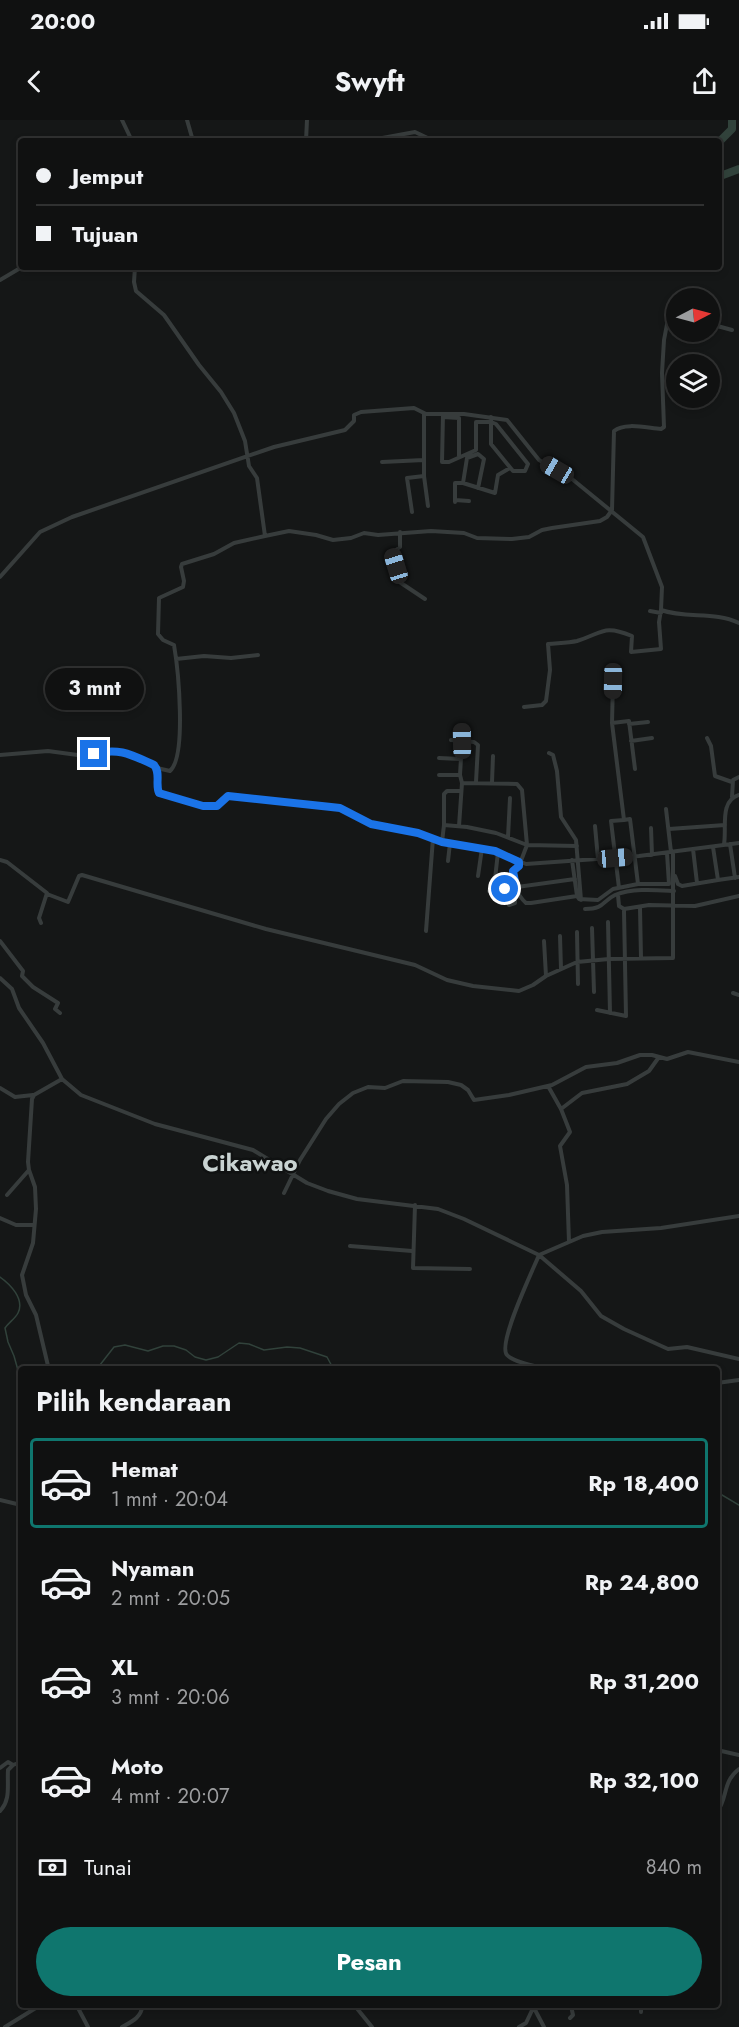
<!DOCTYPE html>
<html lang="id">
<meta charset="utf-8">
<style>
:root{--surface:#101111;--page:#1e1f1f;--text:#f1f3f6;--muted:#9c9d9f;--line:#303131;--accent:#0f766e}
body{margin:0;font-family:Jost,sans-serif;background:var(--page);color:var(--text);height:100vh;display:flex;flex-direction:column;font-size:22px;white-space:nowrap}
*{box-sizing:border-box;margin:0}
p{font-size:20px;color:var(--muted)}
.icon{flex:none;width:33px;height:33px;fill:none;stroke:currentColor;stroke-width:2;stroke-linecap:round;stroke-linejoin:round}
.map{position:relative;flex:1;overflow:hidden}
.side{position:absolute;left:18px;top:1246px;width:702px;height:642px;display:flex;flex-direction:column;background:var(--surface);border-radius:6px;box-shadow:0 3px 9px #0003,0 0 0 2px var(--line)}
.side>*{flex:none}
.banner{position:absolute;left:18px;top:18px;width:704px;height:132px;border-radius:6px;box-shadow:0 3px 9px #0003,0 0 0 2px var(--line);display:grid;align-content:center;height:132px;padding:0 18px;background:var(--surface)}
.needle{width:39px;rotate:84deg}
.buttons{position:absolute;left:666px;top:168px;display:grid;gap:12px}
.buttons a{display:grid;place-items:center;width:54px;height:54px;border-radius:50%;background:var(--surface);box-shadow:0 3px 9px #0003,0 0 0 2px var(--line);font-size:30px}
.end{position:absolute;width:27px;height:27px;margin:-14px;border:8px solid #1a73e8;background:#fff;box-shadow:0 0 0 3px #fff}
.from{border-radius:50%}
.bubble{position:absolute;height:42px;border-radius:21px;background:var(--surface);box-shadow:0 3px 9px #0003,0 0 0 2px var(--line);font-size:20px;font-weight:700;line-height:42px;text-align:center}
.car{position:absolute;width:18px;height:36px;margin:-18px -9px;border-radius:8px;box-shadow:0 0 4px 2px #0007;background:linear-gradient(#222 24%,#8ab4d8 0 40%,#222 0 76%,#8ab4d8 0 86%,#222 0)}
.banner b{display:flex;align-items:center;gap:21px;height:57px;font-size:22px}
.banner b+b{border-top:2px solid var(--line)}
.banner i{width:15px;height:15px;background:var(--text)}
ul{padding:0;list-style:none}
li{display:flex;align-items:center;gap:18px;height:90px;margin:0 12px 9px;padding:0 6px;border:3px solid transparent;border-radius:6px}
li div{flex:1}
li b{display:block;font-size:22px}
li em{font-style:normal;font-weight:700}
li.current{border-color:var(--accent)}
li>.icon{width:54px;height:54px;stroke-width:1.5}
h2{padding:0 18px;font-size:27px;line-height:72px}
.pay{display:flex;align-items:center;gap:15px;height:66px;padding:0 18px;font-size:22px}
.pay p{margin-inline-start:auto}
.action{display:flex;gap:12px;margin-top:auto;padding:12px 18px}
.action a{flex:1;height:69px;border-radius:36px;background:var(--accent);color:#fff;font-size:24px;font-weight:700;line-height:69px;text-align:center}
.status{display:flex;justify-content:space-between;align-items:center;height:42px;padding:0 30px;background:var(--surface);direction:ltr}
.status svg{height:16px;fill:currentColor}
header{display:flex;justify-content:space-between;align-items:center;height:78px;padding:0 18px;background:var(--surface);font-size:27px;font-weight:700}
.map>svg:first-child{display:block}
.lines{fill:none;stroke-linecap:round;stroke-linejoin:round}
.stream{stroke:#31423b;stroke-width:1.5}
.river{stroke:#31423b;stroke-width:8}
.street{stroke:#373c3c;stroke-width:4}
.route{stroke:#1a73e8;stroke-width:8}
.labels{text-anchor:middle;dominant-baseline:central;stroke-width:5;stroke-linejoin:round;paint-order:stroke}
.quarter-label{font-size:24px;font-weight:bold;fill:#c9d3d2;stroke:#101212}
</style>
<div class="status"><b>20:00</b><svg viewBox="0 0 49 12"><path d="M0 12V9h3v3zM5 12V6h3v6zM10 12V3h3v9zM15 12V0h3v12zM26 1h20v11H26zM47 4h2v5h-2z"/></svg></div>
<header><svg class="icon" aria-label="back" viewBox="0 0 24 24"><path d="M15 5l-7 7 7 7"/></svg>Swyft<svg class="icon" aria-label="share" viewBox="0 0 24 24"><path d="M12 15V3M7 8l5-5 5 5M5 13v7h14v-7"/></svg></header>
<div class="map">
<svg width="739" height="1907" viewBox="0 0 739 1907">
<rect width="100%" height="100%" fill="#151717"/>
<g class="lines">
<path class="stream" d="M0 1157C10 1164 25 1179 18 1193 15 1199 9 1202 5 1208L8 1222 14 1236 21 1261
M96 1250 114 1227 125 1225 148 1231 163 1226H174L186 1230 195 1237 206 1240 218 1237 239 1223 249 1224 264 1230 287 1227 300 1228 327 1237 334 1250
M717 1372 739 1385"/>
<path class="river" d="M718 23 732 9V0
M718 55H723L739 49"/>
<path class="street" d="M122 0 132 21
M187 0 193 21
M306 21 307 0
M366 21 415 12 434 21
M135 147 134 162 136 171 164 195 199 245 221 272 234 293 245 321 249 346 257 358 265 416 289 411 316 415 333 420 351 418 364 413 378 415 431 411 464 413 477 418 512 419 529 417 542 410 552 408 600 401 607 397 612 390 614 311C625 302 647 308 661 309L664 307 662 253 664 220 668 199H676
M0 160 22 147
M710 204 732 210
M424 294V356L428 386
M443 294 442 342H449L476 330V302H491L496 304 528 344 525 351H513L491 324V297
M443 297 459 298V336
M382 342 424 340
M463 363 467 338 478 334 484 339 478 368
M455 380 469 381
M455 382V363H463L495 373 498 355 510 348
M412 392 407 358 424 356
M400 412V427L392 433 398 461 425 479
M0 457 40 412 72 397 274 327 345 310 354 301V295L361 292 414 288 426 294H464L507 300 539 340 572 359 643 417 662 467 661 490C686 499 715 491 739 503
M650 491 661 493
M176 539 204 536 231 538 258 535
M613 561 612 603 624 700 630 699 638 764
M524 587 542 585 546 581 550 550 548 524C557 523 568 523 577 521 603 513 603 504 632 516L631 532 661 529 659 502 661 490
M612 603 629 601 635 649
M629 604 648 602
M461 608 462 621 474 622 478 625 476 662
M707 618 711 626 715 656 732 662
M451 620 462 621 460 655 462 663
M631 621 652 618
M549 633 553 635 557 651 561 697 576 720 581 780
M0 635 48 631 85 636 112 630 155 644 158 652 157 670 162 675 212 687 219 685 222 679 228 676 340 688 371 704 418 713 442 722 495 731 526 744 639 736 739 723
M439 638 460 639
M157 648 170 651C187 636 178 548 174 525L163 520 158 514 159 478 183 467 184 461 181 447 182 444 214 434 234 423 265 416
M439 655H460
M492 662 493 636
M732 677 733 660 739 657
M666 689 671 732
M444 705V674L447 671H461
M459 706 462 663 517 664 522 670 527 725 519 746 513 749C511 760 517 775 526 783H531L577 776
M595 706 598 739
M651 708 652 735
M669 709 725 705
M508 717 510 678
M442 722 444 705 467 707 496 713 527 725 577 726
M724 724C727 708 719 681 739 675
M730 724 735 758
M693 729 697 763
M0 740 7 742 47 773 39 798 41 803
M572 740 577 776 579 779 598 780 613 769 638 764H669L667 733
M448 741 450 723
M478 756 482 728
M675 756 678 764 682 766 718 760 713 727
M495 759 498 732
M718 760 739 757
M619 768 611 701 624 700
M489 771 575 759
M47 774 68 782 79 756 82 755 266 809 415 845 447 860 473 866 519 871 533 865 546 856 577 842 609 839 673 838V732
M618 775 619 786 624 789 649 785 695 786 739 776
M509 785 515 783V768
M640 788 641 838
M585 789C605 789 602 781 615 775 633 768 655 770 674 771
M608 802 610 893
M592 808 594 872
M426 811 433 718
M577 812 578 864
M560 816 561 849
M0 821 23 851 22 856 33 867 58 883 55 889 60 893
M544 821 546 856
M0 858 12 869 19 888 43 923 62 959 81 975 155 1004 253 1030 307 1063 328 1071 357 1079 438 1089 464 1099 539 1135 583 1116 602 1112 661 1108 739 1096
M733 873 739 875
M597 890 626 896 624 791
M548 966 561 989 570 1012 560 1026 567 1065 569 1122
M0 968 15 977 33 975
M561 989 582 973 627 964 649 951 659 937
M284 1073 300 1040 326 999 339 984 353 973 368 967 385 968 403 961 448 962 461 965 468 970 474 980 509 975 552 965 586 947 617 943 640 935H652L667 939 688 932 739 942
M7 1075 29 1050
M415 1085 413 1148 470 1149
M0 1098 16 1105H34
M350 1126 412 1131
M49 1250 36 1195 26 1175 22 1155 33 1123 36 1089 35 1067 29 1050 28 1042 32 979 34 975 62 959
M551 1250C541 1247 514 1243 507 1235 497 1224 533 1150 539 1135L581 1171 601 1196 624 1209 668 1229 687 1227 739 1239
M717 1263 739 1260
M0 1380 21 1385
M717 1630 739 1635
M0 1648 8 1642 13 1645
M0 1691C11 1680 7 1665 8 1650L13 1645 21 1642
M717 1692C728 1678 722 1662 739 1649
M77 1886 88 1907
M355 1886 372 1907
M533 1886 544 1907
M641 1892V1886
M570 1898 573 1895 571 1886
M5 1907 39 1886
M122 1907C131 1902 142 1897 142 1886
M519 1907 526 1903 534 1886"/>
</g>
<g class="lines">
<path class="route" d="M94 634C119 627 132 635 154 645 161 653 155 664 159 673L203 686H217L228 676 331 687 340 688 371 704 418 713 442 722 495 731 519 742V746L513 751 516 767 505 769"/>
</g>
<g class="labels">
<g class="quarter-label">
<text x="250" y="1042">Cikawao</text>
</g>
</g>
</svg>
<div class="buttons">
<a><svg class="needle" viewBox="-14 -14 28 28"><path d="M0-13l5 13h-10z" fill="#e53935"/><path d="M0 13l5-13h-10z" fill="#9c9d9f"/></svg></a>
<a><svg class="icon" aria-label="layers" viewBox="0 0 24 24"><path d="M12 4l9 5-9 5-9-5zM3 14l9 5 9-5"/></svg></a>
</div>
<i class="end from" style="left:505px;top:769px"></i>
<i class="end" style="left:94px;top:634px"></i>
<div class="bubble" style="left:45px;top:548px;width:99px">3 mnt</div>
<i class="car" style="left:557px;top:350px;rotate:300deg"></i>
<i class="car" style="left:396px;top:446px;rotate:343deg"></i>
<i class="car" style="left:613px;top:561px;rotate:181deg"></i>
<i class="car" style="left:462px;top:621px;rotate:359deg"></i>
<i class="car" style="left:615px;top:738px;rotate:85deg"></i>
<div class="banner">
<b><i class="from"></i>Jemput</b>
<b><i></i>Tujuan</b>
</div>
<section class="side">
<h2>Pilih kendaraan</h2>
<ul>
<li class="current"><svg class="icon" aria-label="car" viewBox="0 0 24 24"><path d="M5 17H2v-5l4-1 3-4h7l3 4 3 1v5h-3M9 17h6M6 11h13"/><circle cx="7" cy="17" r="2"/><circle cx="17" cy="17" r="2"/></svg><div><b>Hemat</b><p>1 mnt · 20:04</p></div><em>Rp 18,400</em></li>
<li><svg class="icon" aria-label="car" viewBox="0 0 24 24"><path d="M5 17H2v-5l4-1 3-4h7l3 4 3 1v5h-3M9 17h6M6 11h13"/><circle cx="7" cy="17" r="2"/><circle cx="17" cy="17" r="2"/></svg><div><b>Nyaman</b><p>2 mnt · 20:05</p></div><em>Rp 24,800</em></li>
<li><svg class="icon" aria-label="car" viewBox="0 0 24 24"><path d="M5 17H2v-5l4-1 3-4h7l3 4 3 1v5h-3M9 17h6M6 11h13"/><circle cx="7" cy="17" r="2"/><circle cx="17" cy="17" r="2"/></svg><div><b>XL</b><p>3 mnt · 20:06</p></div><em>Rp 31,200</em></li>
<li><svg class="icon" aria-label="car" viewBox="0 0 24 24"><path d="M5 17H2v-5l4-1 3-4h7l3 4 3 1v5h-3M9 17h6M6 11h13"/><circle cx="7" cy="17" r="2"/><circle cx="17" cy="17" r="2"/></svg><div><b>Moto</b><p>4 mnt · 20:07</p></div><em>Rp 32,100</em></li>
</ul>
<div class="pay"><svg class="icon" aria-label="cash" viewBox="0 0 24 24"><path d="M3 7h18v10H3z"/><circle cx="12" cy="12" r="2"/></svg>Tunai<p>840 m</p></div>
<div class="action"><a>Pesan</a></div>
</section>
</div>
